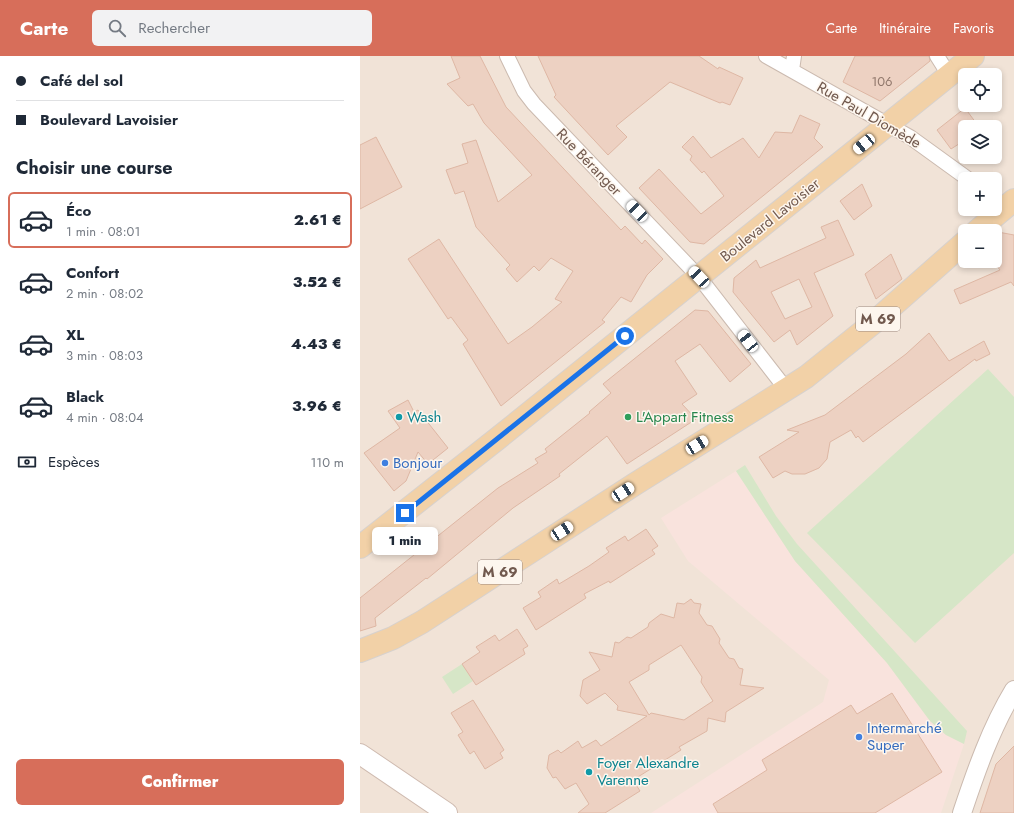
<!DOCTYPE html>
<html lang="fr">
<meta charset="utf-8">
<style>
:root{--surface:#fff;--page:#f2f2f3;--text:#1f2937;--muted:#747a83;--line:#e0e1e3;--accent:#d76e5a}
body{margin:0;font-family:Jost,sans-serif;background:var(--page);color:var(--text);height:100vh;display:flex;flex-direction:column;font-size:15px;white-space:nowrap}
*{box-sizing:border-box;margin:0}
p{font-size:13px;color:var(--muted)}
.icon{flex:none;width:22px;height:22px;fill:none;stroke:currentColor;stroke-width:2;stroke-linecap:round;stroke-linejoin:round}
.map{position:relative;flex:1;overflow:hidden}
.panel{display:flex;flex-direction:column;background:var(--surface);width:360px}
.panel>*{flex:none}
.banner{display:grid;align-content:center;height:88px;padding:0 16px;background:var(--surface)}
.controls{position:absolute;left:598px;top:12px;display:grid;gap:8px}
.controls a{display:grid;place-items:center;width:44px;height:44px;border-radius:6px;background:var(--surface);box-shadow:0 2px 6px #0003;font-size:20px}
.end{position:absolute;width:18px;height:18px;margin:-9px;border:5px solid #1a73e8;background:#fff;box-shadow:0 0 0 2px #fff}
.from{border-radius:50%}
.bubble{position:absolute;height:28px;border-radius:6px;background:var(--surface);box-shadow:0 2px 6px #0003;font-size:13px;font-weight:800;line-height:28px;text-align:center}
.car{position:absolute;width:12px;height:24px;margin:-12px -6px;border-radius:5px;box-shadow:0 0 3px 1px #0007;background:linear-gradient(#fff 24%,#345 0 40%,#fff 0 76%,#345 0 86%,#fff 0)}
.banner b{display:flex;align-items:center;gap:14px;height:38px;font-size:15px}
.banner b+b{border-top:1px solid var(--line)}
.banner i{width:10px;height:10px;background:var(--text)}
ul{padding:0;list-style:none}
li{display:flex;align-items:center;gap:12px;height:56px;margin:0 8px 6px;padding:0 8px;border:2px solid transparent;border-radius:6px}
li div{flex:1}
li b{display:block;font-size:15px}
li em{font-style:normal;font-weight:800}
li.on{border-color:var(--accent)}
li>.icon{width:36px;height:36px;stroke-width:1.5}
h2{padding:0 16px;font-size:18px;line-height:48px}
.pay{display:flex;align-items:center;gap:10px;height:44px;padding:0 16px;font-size:15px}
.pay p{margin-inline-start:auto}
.cta{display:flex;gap:8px;margin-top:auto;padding:8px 16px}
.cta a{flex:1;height:46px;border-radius:6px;background:var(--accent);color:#fff;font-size:16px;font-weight:800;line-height:46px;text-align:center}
header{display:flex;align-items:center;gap:24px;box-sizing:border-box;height:56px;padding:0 20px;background:var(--accent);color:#fff}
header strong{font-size:19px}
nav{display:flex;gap:22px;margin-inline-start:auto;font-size:14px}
.search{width:280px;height:36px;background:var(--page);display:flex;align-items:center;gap:10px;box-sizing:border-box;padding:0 14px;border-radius:6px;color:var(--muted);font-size:15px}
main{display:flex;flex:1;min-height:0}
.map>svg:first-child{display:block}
.residential{fill:#f1e3d7;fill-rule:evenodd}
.commercial{fill:#f9e3dd}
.green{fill:#d6e6c7}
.building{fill:#edd1c2;stroke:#deb7a4;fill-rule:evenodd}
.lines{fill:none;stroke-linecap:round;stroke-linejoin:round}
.minor-casing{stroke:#cbbaaf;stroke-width:16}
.tertiary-casing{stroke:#cbbaaf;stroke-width:20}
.secondary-casing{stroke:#cfbbb0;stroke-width:22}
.primary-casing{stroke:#d7d1cd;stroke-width:24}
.minor{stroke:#fff;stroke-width:14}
.tertiary{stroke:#fff;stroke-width:18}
.secondary{stroke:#fff;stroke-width:20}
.primary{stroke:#f2d1a7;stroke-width:22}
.route{stroke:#1a73e8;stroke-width:5}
.culture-dot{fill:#0f9aa8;stroke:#fdf6ee;stroke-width:1.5}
.leisure-dot{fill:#2e9e5b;stroke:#fdf6ee;stroke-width:1.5}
.shop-dot{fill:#3f7fe0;stroke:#fdf6ee;stroke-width:1.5}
.labels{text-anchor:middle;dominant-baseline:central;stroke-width:3;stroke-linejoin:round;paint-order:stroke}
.number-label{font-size:13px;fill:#90776b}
.shield{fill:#fdf6ee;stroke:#9b887e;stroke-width:1}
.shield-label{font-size:14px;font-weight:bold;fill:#71594e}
.street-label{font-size:15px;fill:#71594e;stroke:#fdf6ee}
.culture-label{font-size:15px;fill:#0d838f;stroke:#fdf6ee;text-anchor:start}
.leisure-label{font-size:15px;fill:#27864d;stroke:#fdf6ee;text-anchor:start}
.shop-label{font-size:15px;fill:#366cbe;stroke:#fdf6ee;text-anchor:start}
</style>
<header>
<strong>Carte</strong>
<div class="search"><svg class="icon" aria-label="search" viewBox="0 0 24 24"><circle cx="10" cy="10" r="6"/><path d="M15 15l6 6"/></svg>Rechercher</div>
<nav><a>Carte</a><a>Itinéraire</a><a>Favoris</a></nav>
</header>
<main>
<section class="panel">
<div class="banner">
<b><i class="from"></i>Café del sol</b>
<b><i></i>Boulevard Lavoisier</b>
</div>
<h2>Choisir une course</h2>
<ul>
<li class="on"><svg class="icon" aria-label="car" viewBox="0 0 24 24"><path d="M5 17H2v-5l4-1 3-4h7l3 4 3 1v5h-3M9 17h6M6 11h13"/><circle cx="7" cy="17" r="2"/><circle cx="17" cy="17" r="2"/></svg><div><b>Éco</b><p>1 min · 08:01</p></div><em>2.61 €</em></li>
<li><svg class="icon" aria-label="car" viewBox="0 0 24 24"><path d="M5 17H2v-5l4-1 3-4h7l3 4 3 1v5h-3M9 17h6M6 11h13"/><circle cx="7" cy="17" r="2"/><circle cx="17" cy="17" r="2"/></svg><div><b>Confort</b><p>2 min · 08:02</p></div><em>3.52 €</em></li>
<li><svg class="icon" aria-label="car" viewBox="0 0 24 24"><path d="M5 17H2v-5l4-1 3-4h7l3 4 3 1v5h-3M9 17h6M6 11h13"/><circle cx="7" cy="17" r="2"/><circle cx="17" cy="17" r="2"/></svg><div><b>XL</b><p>3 min · 08:03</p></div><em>4.43 €</em></li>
<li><svg class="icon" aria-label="car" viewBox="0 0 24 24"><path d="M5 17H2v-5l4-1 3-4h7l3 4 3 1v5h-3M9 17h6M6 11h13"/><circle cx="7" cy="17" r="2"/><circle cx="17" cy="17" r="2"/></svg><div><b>Black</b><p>4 min · 08:04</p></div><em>3.96 €</em></li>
</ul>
<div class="pay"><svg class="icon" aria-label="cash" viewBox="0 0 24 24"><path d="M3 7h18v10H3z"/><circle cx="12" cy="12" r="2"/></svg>Espèces<p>110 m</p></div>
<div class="cta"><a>Confirmer</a></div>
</section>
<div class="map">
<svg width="654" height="757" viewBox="0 0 654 757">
<rect width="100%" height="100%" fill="#faf2e8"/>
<path class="residential" d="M0 0H654V757H0ZM605 19H635V49H605ZM605 71H635V101H605ZM605 123H635V153H605ZM605 175H635V205H605Z"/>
<path class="commercial" d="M376 415 435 505 527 607 570 665 586 679 604 688 581 757H291L463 646 469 624 328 505 301 462Z"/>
<path class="green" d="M628 313 654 341V497L555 587 447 477Z
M385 409 416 460 437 488 607 675 604 688 586 679 570 665 527 607 435 505 376 415Z
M102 608 113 625 93 638 82 621Z"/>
<path class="building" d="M91 0H120L146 51 261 174 265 170 282 188 285 184 303 203 287 219 271 246 261 241 242 264 245 266 141 350 103 288 108 284 91 261 88 263 48 203 79 183 148 288 172 271 202 246 195 243 213 215 191 202 179 215 174 210 157 226 146 213 150 209 116 171 104 135 95 138 86 114 108 107 102 88 116 84 138 146 172 119 124 67 113 48 108 50 87 28 100 22Z
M178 0H339L358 13 359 11 383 22 370 49 362 46 360 47 310 26 256 70 267 81 248 99 194 41 196 39Z
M495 0H569L570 5 520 45 483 26Z
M605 52 619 71H605V84L591 93 577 74Z
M440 59 460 68 454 82 463 91 344 188 330 186 279 132 299 113 341 158 364 140 344 115 342 117 330 104 332 100 322 91 333 80 351 102 383 82 399 102 415 76 432 77Z
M16 81 42 131 0 153V89Z
M502 128 512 150 494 164 480 145Z
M478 164 494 199 454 217 473 260 437 289 430 274 414 286 373 236 374 222 396 204 400 212 466 182 461 171ZM439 223 452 251 425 263 411 236Z
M638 176 654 179V230L651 226 600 248 594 234 640 214 633 205H635Z
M531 198 542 223 516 243 505 218Z
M335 254 348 255 391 308 370 326 340 288 315 305 337 338 322 348 336 363 267 408 247 380 199 418 200 420 153 452 67 523 66 522 15 562 16 570 0 575V542L138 432 178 407 175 403 187 396 185 393 230 357 229 356 251 337 243 328Z
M569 277 589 305 624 285 630 298 616 305 615 303 503 386 498 380 496 382 491 374 470 386 467 403 459 412 445 418H432L425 415 413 422 399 401 439 376 427 374 465 359 546 298Z
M48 344 54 356 58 354 88 392 68 408 58 396 46 425 34 435 4 397 40 372 28 355Z
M286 473 298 490 292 494 295 498 250 527 249 525 224 538 226 542 176 574 163 552 181 541 178 536 197 523 199 528 229 510 249 496 246 492 265 480 268 485Z
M331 543 334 547 341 548 339 557 347 569 352 570 360 583 359 587 369 602 374 603 379 612 383 613 380 629 404 632 366 656 365 666 348 662 347 675 319 691 321 694 273 724 280 735 245 757H218L229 748 216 727 205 733 196 721 193 722 187 712 189 699 198 694 201 697 218 685 222 692 236 684 241 690 287 660 257 654 258 650 245 637 227 648 220 640 223 624 240 614 229 596 252 601 255 586 259 587 267 581 271 582 288 571 289 567 301 558 314 562 317 547 324 548ZM321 589 342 621 341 626 353 645 324 664 291 657 289 659 269 626 289 614V609Z
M157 573 168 590 163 593 165 598 116 629 102 608 120 596 116 591 135 579 139 585Z
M532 637 582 716 515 757H358L353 748 407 714 402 704 491 649 497 658Z
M113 644 144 694 140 697 143 702 125 713 114 695 110 698 98 679 103 676 91 657Z
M654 690V757H620L636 708Z"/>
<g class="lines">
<defs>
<path id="minor" d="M147 0 164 35 174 48 339 221 426 333
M406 0 550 81 608 123
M577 0 589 19
M432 14 434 0"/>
<path id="tertiary" d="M602 757C616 715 631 672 654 634"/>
<path id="secondary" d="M0 698 87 757"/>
<path id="primary" d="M617 175 654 144
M0 491 137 383 613 0
M0 595 33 582 62 566 275 428 446 321 512 268 605 186"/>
</defs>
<use href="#minor" class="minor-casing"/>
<use href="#tertiary" class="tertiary-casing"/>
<use href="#secondary" class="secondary-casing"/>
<use href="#primary" class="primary-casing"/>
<use href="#minor" class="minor"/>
<use href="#tertiary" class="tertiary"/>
<use href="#secondary" class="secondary"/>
<use href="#primary" class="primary"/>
</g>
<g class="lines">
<path class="route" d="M45 457 265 280"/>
</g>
<g class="culture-dot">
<circle cx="39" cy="361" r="4"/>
<circle cx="229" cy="716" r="4"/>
</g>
<circle class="leisure-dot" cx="268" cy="361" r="4"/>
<g class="shop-dot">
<circle cx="25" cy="407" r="4"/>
<circle cx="499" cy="681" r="4"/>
</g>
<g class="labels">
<g class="number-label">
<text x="522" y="25">106</text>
</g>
<g class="shield">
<rect x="496" y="251" width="44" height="24" rx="3"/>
<rect x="118" y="504" width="44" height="24" rx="3"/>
</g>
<g class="shield-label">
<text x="518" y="263">M 69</text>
<text x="140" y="516">M 69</text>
</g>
<g class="street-label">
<text transform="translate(509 59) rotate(30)">Rue Paul Diomède</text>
<text transform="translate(229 106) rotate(46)">Rue Béranger</text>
<text transform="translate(410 164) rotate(-39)">Boulevard Lavoisier</text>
</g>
<g class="culture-label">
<text x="47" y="361">Wash</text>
<text x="237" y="707">Foyer Alexandre<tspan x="237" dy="17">Varenne</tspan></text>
</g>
<g class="leisure-label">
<text x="276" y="361">L'Appart Fitness</text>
</g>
<g class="shop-label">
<text x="33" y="407">Bonjour</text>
<text x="507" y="672">Intermarché<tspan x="507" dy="17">Super</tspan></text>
</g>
</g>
</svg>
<div class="controls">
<a><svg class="icon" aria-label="locate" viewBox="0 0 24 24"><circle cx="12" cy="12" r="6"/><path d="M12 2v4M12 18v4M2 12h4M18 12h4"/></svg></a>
<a><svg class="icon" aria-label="layers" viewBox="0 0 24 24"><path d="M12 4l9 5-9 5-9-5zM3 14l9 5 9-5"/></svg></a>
<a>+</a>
<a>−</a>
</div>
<i class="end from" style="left:265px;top:280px"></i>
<i class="end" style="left:45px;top:457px"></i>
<div class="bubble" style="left:12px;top:471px;width:66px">1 min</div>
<i class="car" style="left:504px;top:88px;rotate:231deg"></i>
<i class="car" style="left:277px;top:155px;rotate:316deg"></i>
<i class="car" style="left:339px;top:221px;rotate:317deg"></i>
<i class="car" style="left:388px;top:285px;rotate:322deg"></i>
<i class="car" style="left:337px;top:389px;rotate:58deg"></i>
<i class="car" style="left:263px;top:436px;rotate:57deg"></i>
<i class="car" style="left:202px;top:475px;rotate:57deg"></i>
</div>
</main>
